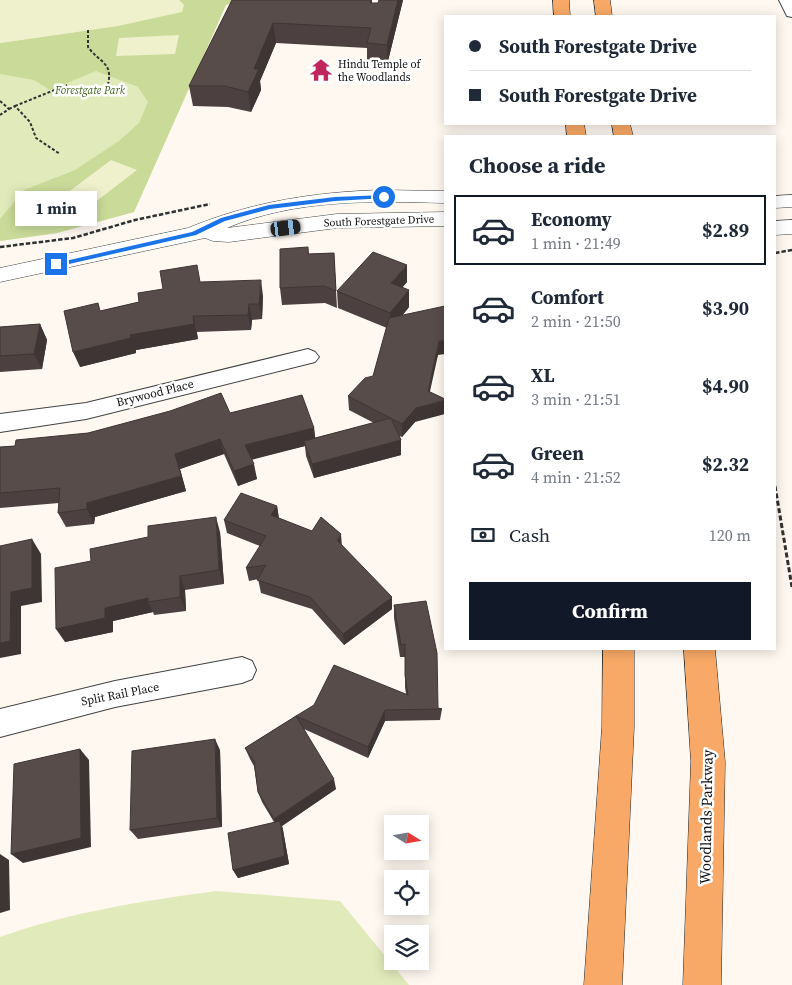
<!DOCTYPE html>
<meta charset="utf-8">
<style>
:root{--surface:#fff;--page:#f6f6f7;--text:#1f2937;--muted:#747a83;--line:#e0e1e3;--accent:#111827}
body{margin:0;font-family:"Source Serif 4",serif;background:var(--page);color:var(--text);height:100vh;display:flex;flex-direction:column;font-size:19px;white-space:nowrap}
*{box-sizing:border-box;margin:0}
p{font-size:16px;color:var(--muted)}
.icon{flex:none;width:28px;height:28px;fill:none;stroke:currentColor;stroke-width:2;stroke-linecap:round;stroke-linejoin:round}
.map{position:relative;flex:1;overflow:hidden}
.sheet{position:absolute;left:444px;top:135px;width:332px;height:515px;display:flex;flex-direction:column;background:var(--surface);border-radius:0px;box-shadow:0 2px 12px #0003}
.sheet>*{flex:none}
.top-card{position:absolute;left:444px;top:15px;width:332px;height:110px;border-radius:0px;box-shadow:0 2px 12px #0003;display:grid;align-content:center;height:110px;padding:0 25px;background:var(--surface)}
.needle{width:32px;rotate:101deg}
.controls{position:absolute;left:384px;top:815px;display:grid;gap:10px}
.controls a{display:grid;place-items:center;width:45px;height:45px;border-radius:0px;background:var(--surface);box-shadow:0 2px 12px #0003;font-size:25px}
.end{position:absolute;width:22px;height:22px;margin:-11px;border:6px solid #1a73e8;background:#fff;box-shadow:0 0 0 2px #fff}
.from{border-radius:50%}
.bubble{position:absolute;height:35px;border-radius:0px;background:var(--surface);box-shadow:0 2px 12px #0003;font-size:16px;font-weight:700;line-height:35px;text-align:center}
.car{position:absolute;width:15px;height:30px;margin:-15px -8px;border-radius:6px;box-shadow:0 0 4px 1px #0007;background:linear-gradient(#222 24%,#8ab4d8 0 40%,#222 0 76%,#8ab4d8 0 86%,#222 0)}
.top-card b{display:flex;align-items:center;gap:18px;height:48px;font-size:19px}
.top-card b+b{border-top:1px solid var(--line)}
.top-card i{width:12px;height:12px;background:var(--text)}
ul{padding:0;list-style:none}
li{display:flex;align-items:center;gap:15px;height:70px;margin:0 10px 8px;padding:0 15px;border:2px solid transparent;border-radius:0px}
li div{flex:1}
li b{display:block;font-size:19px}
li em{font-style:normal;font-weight:700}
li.active{border-color:var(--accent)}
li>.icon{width:45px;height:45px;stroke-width:1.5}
h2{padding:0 25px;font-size:22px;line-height:60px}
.pay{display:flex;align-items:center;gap:12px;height:55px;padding:0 25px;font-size:19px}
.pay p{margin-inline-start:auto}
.action{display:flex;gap:10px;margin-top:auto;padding:10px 25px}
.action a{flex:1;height:58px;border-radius:0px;background:var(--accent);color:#fff;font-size:20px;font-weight:700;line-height:58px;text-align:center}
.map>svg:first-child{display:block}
.green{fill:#e1eaba}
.forest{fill:#cadb99}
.pitch{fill:#eff1cc}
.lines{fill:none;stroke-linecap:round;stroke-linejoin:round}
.minor-casing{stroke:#424242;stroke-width:2}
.tertiary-casing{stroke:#424242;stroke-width:1}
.primary-casing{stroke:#202020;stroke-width:1}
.path-far2{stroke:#313131;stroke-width:2;stroke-dasharray:3 2;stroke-linecap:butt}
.path-far1{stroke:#313131;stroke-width:2.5;stroke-dasharray:4.5 2;stroke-linecap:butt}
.path{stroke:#313131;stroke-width:3;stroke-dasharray:5 2.5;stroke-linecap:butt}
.minor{fill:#fff;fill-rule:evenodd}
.tertiary{fill:#fff;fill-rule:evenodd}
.primary{fill:#f8a967;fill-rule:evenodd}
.wall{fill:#4c4140}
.shaded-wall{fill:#3e3534}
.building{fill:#584c4b;stroke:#3e3534}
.route{fill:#1a73e8}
.labels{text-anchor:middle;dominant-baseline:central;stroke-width:5;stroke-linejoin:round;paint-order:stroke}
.far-poi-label{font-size:11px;fill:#0f0f0f;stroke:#fff;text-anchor:start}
.far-park-label{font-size:11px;font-style:italic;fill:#44671e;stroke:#fff}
.far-street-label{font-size:11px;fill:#0f0f0f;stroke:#fff}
.street-label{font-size:12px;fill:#0f0f0f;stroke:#fff}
.near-street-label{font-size:15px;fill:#0f0f0f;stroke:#fff}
</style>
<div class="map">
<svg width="792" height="985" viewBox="0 0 792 985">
<rect width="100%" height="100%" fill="#fff8f1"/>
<path class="green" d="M0 0H239L226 5 134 212 57 233 0 241Z
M216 891 340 901 409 985H0V937C70 912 143 901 216 891Z"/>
<path class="forest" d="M179 0H239L226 5 134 212 57 233 0 241V219L24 190 75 170 119 141 139 123 148 102 138 87 96 71 50 90 34 80 0 74V43L118 26 184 5Z"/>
<path class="pitch" d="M0 0H179L184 5 182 12 118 26 0 43Z
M179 35 175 54 116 56 119 38Z
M111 160 137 170 77 216 51 205Z"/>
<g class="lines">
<defs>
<path id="minor" d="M779 0H792V17L787 16Z
M308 349 315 352 319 357 315 362 86 419 0 432V414L86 403Z
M242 657 252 661 256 670 252 679 242 683 115 707 0 737V709L115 681Z"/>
<path id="tertiary" d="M381 190 445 191V203C373 201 294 199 227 228L337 214 445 212V226L337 228 229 242 213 241 205 238 0 282V268L188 228C251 202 314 192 381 190Z
M792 195V207L775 208V196Z
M792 220V234L775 235V221Z"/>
<path id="primary" d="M553 0H569L570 16H554Z
M594 0H610L612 16H596Z
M566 124H584L586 136H567Z
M612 124H630L633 136H614Z
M603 649H634V727L622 985H584L602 727Z
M684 649H715L725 762 721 985H683L691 762Z"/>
</defs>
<use href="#minor" class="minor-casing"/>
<use href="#tertiary" class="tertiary-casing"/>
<use href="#primary" class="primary-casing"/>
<path class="path-far2" d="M88 30V47C100 64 116 62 106 91
M0 101 9 109 0 115
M15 106 67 85
M9 109 15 106 30 122 36 138 60 154"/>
<path class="path-far1" d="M0 247 73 238 135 220 210 204
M775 253 792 250"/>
<path class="path" d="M775 486 792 587"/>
<use href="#minor" class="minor"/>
<use href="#tertiary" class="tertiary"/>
<use href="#primary" class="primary"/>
</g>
<path class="wall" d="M232 0H372V3H378L403 0 387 65 367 64V48L276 43 260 81 261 90 251 112 228 107 193 106 189 86Z
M308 247 309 254 334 253 337 308 325 303 282 305 280 288Z
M200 282 263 296 262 319 252 320 251 330 197 332 198 339 136 350V353L80 367 101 311 139 302Z
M407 282 402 287 409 290V307L402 316 438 355 415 422 402 437 399 436 401 440V455L314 478 306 456 305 446 251 460 257 479 238 486 224 454 180 469 186 491 95 517 94 524 66 527 58 513 59 503 0 508V447L15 446 88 433 230 413 314 428 315 438 374 423 349 410 348 396 373 376 387 328 338 308 337 291Z
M40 324 47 340 42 369 0 372V327Z
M277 506 279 518 342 546 392 609 344 645 312 609 261 593 258 579 249 581 246 568 260 546 227 533 224 520Z
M220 532 224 584 185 590 186 611 154 615 153 612 113 621V632L65 642 91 561Z
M394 605 438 708 442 709 440 720 385 721 368 758 304 729 336 789 282 826 283 830 289 864 238 878 233 870 274 822 262 802 258 792 254 766 250 759 245 748 296 716 406 694 405 687V657H400L394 618Z
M220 750 222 827 138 839 130 830Z"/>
<path class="shaded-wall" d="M398 0H403L387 65V45Z
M273 23 276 43 260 81 261 90 251 112 248 92 254 69Z
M407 265V282L392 300 391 283Z
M261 280 263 296 262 319 259 304Z
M409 290V307L390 330V313Z
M249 304 252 320 251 330 248 315Z
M193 316 198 339 136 350V353L80 367 73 352Z
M40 324 47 340 42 369 34 354Z
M445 340V354L438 355 427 405 428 391 439 341Z
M445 400V414L415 422 402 437V424L416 408Z
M314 428 316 443 304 441 305 446 248 460 245 445Z
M220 439 224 454 180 469 186 491 95 517 94 524 87 509V503L175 454Z
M401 440V455L314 478 312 464Z
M254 464 257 479 238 486 234 471Z
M277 506 279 520 271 515Z
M216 517 220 532 224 584 219 570Z
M341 534 342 547 337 540Z
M32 539 41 554 42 602 21 606V654L0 658V643L11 592Z
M180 576 185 590 186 611 180 597Z
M392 597V609L344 645 343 634Z
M148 598V602L153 612 113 621V632L65 642 56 629 105 608Z
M385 710V721L368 758V747Z
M215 739 220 750 222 827 217 818Z
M80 749 89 760 91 847 23 863 11 854Z
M334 779 336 789 282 826 283 830 289 864 238 878 233 870 278 829 274 819Z
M0 854 9 860 10 910 0 913Z"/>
<path class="building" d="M232 0H371L370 3H378L379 0H398L387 45 367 43 371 28 273 23 254 69H259L248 92 225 86H189Z
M308 247V254L334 253 336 291 324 286 280 288V249Z
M373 252 407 265 391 283 409 290 390 313 337 291Z
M197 265 200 282 261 280 259 304H249L248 315 193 316 194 324 130 335 131 338 73 352 64 311 98 303 100 311 139 302 138 293 163 289 160 271Z
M445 306V340L439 341 428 391 445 399V400L416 408 402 424 348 396 365 378 373 376 389 318Z
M40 324 34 354 0 356V327Z
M221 393 230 413 302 395 314 428 245 445 254 464 234 471 220 439 175 454 181 476 87 503V509L58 513 60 488 0 493V447L15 446 16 440 88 433 170 411Z
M391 418 401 440 312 464 304 441Z
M241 493 277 506 271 515 312 531 321 517 341 534 337 540 392 597 343 634 310 597 257 580 266 565 246 568 266 536 224 520Z
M216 517 219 570 180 576V597L148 602V598L105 608V618L56 629 55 568 91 561 90 549 148 537V526Z
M32 539V588L11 592 10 641 0 643V546Z
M426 601 437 653 438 708 442 709 385 710 368 747 296 716 314 705 334 665 408 695 405 675V644L401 645 394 605Z
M296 716 334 779 274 819 258 792 254 761 245 748Z
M215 739 217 818 130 830 132 751Z
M80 749 81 838 11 854 14 764Z
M280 821 285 856 233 870 228 833Z"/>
<path class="route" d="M384 195 386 198 335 201 270 209 225 221 196 235 56 267 52 264 192 232 221 218 269 205 335 197Z"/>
<defs>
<symbol id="temple-bare" viewBox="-9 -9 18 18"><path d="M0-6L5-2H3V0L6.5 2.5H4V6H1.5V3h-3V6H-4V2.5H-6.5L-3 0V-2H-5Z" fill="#c0265c" stroke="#fff" stroke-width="2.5" paint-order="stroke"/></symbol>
</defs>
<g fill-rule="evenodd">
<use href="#temple-bare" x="305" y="54" width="32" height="32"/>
</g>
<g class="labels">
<g class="far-poi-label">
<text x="338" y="64">Hindu Temple of<tspan x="338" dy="13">the Woodlands</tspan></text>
</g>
<g class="far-park-label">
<text x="90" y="90">Forestgate Park</text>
</g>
<g class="far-street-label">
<text transform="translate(379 221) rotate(-2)">South Forestgate Drive</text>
</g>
<g class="street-label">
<text transform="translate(155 393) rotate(-14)">Brywood Place</text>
<text transform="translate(120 694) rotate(-11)">Split Rail Place</text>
</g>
<g class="near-street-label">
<text transform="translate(706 817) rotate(-89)">Woodlands Parkway</text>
</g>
</g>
</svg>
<div class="controls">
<a><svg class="needle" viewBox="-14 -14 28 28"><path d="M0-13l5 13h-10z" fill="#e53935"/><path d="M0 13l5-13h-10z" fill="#747a83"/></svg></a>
<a><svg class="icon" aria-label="locate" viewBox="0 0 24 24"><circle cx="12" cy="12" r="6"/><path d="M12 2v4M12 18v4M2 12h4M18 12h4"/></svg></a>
<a><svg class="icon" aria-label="layers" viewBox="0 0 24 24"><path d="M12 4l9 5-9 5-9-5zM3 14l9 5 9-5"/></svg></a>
</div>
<i class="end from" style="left:384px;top:197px"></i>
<i class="end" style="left:56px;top:264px"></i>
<div class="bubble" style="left:15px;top:191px;width:82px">1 min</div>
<i class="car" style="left:286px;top:228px;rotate:83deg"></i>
<div class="top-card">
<b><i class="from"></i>South Forestgate Drive</b>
<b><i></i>South Forestgate Drive</b>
</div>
<section class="sheet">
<h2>Choose a ride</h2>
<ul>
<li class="active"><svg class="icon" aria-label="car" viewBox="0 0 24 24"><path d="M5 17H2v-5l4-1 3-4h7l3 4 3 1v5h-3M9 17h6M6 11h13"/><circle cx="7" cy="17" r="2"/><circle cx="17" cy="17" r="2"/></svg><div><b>Economy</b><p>1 min · 21:49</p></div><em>$2.89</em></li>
<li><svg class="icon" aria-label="car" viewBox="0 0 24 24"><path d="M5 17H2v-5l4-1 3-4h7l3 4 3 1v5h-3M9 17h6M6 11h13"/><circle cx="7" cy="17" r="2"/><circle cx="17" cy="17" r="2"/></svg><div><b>Comfort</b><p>2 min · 21:50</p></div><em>$3.90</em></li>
<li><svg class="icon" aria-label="car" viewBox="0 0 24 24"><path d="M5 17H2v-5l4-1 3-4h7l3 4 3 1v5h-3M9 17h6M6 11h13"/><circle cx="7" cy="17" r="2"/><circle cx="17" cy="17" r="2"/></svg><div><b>XL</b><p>3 min · 21:51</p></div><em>$4.90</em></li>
<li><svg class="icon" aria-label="car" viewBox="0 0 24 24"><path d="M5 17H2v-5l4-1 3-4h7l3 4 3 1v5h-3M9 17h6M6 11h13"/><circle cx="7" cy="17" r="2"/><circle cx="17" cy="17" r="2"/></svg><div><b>Green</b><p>4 min · 21:52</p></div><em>$2.32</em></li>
</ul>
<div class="pay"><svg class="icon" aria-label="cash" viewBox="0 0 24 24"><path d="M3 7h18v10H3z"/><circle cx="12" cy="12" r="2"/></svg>Cash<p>120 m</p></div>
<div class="action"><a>Confirm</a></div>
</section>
</div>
